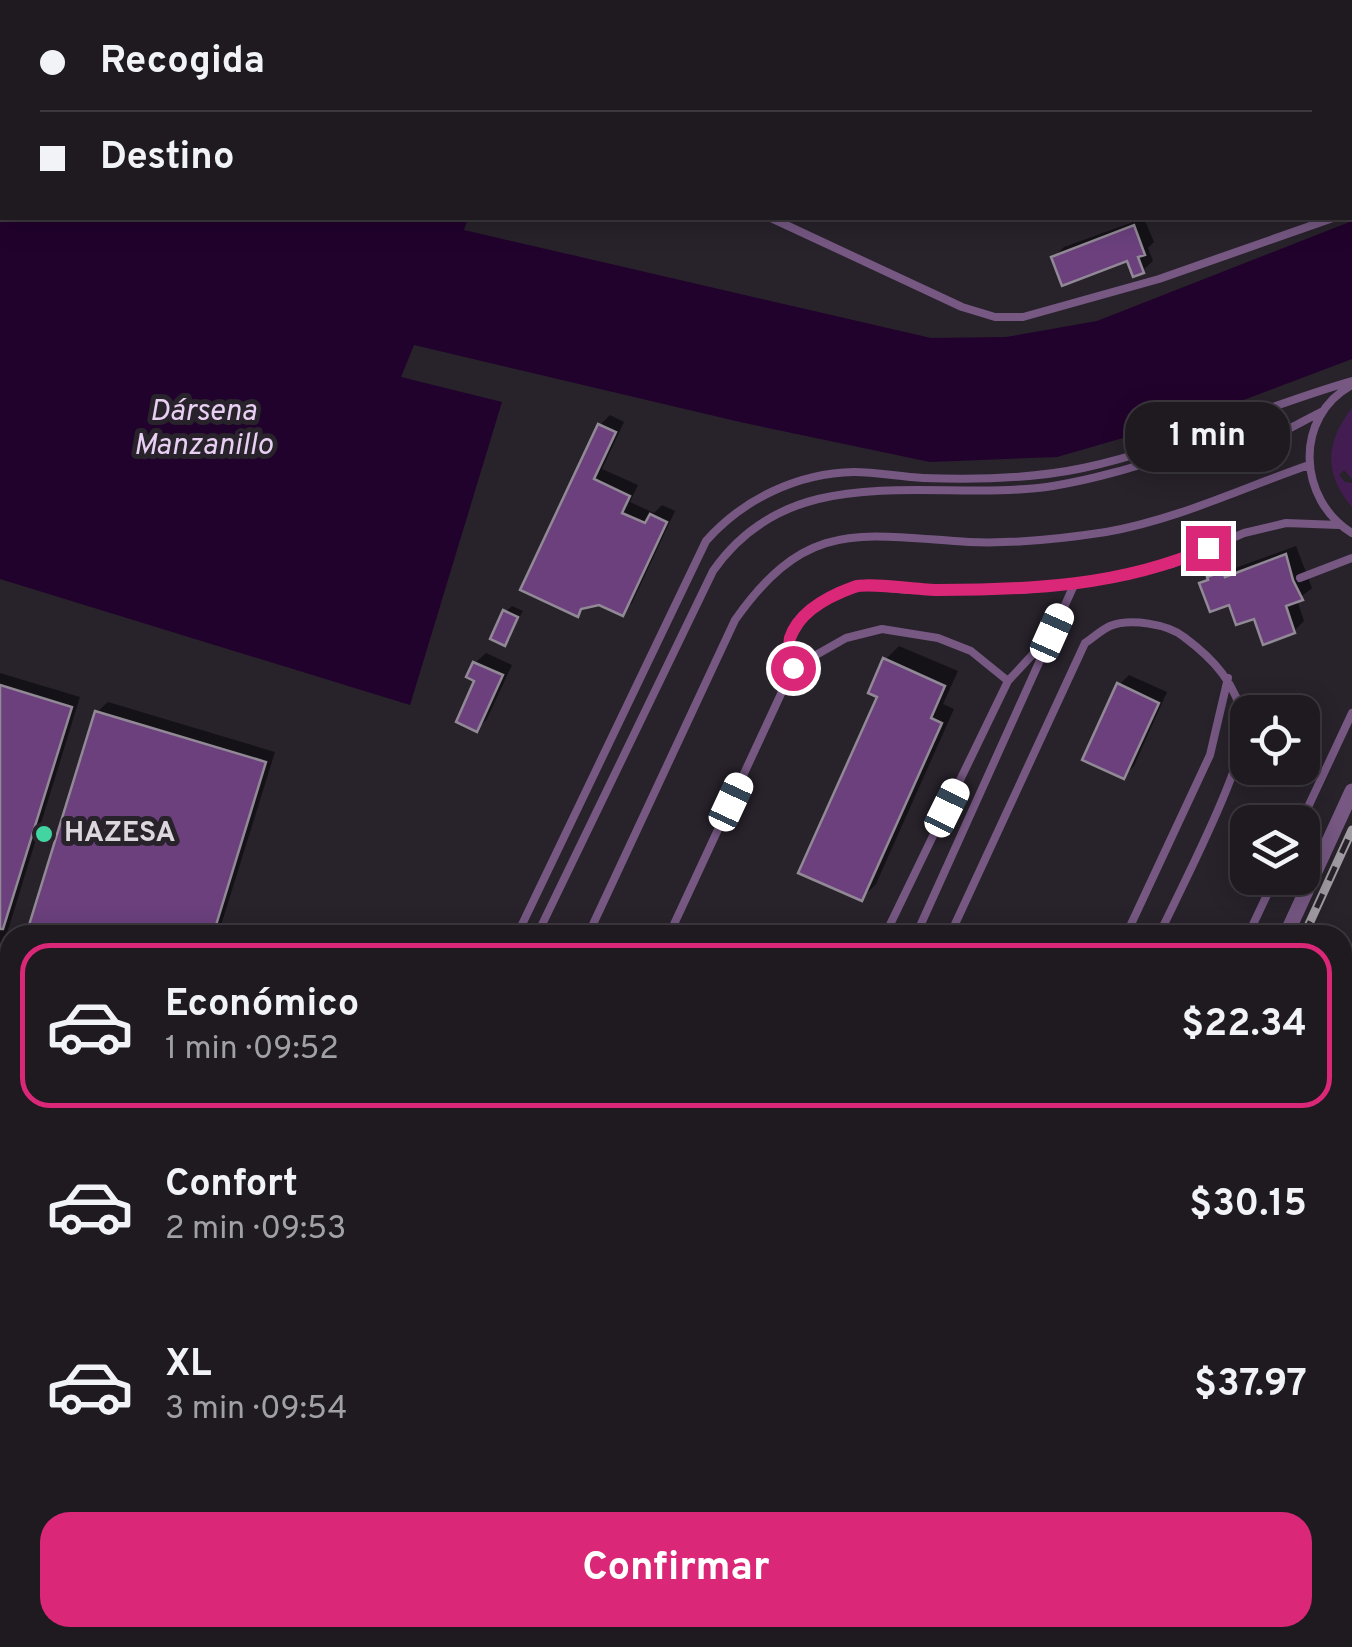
<!DOCTYPE html>
<html lang="es">
<meta charset="utf-8">
<style>
:root{--surface:#1e1a20;--page:#2b272d;--text:#f1f3f6;--muted:#a1a1a5;--line:#3c383e;--accent:#db2777}
body{margin:0;font-family:Overpass,sans-serif;background:var(--page);color:var(--text);height:100vh;display:flex;flex-direction:column;font-size:38px;white-space:nowrap}
*{box-sizing:border-box;margin:0}
p{font-size:32px;color:var(--muted)}
.icon{flex:none;width:55px;height:55px;fill:none;stroke:currentColor;stroke-width:2;stroke-linecap:round;stroke-linejoin:round}
.map{position:relative;flex:1;overflow:hidden}
.details{position:absolute;left:0px;top:925px;width:1352px;height:722px;display:flex;flex-direction:column;background:var(--surface);border-radius:30px 30px 0 0;box-shadow:0 5px 25px #0003,0 0 0 2px var(--line)}
.details>*{flex:none}
.hud{position:absolute;left:0px;top:0px;width:1352px;height:220px;box-shadow:0 5px 25px #0003,0 0 0 2px var(--line);display:grid;align-content:center;height:220px;padding:0 40px;background:var(--surface)}
.tools{position:absolute;left:1230px;top:695px;display:grid;gap:20px}
.tools a{display:grid;place-items:center;width:90px;height:90px;border-radius:20px;background:var(--surface);box-shadow:0 5px 25px #0003,0 0 0 2px var(--line);font-size:50px}
.end{position:absolute;width:45px;height:45px;margin:-22px;border:12px solid #db2777;background:#fff;box-shadow:0 0 0 5px #fff}
.from{border-radius:50%}
.bubble{position:absolute;height:70px;border-radius:30px;background:var(--surface);box-shadow:0 5px 25px #0003,0 0 0 2px var(--line);font-size:32px;font-weight:700;line-height:70px;text-align:center}
.car{position:absolute;width:30px;height:60px;margin:-30px -15px;border-radius:12px;box-shadow:0 0 8px 2px #0007;background:linear-gradient(#fff 24%,#345 0 40%,#fff 0 76%,#345 0 86%,#fff 0)}
.hud b{display:flex;align-items:center;gap:35px;height:95px;font-size:38px}
.hud b+b{border-top:2px solid var(--line)}
.hud i{width:25px;height:25px;background:var(--text)}
ul{padding:18px 0 0;list-style:none}
li{display:flex;align-items:center;gap:30px;height:165px;margin:0 20px 15px;padding:0 20px;border:5px solid transparent;border-radius:30px}
li div{flex:1}
li b{display:block;font-size:38px}
li em{font-style:normal;font-weight:700}
li.current{border-color:var(--accent)}
li>.icon{width:90px;height:90px;stroke-width:1.5}
.cta{display:flex;gap:20px;margin-top:auto;padding:20px 40px}
.cta a{flex:1;height:115px;border-radius:30px;background:var(--accent);color:#fff;font-size:40px;font-weight:700;line-height:115px;text-align:center}
.map>svg:first-child{display:block}
.green{fill:#431d51}
.water{fill:#21022c}
.shadow{fill:#0007}
.building{fill:#6b407d;stroke:#918995;stroke-width:2.5}
.lines{fill:none;stroke-linecap:round;stroke-linejoin:round}
.service{stroke:#765883;stroke-width:8}
.minor{stroke:#765883;stroke-width:15}
.tertiary{stroke:#765883;stroke-width:20}
.primary{stroke:#c889e3;stroke-width:25}
.rail-casing{stroke:#a09ba2;stroke-width:9}
.rail{stroke:#28222b;stroke-width:5;stroke-dasharray:15;stroke-linecap:butt}
.minor-bridge{stroke:#765883;stroke-width:15}
.tertiary-bridge{stroke:#765883;stroke-width:20}
.route{stroke:#db2777;stroke-width:12}
.poi-dot{fill:#42d4a1;stroke:#28222b;stroke-width:4}
.labels{text-anchor:middle;dominant-baseline:central;stroke-width:10;stroke-linejoin:round;paint-order:stroke}
.poi-label{font-size:28px;font-weight:bold;fill:#dbd7dd;stroke:#28222b;text-anchor:start}
.water-label{font-size:30px;font-style:italic;fill:#e8cff3;stroke:#28222b}
</style>
<div class="map">
<svg width="1352" height="1647" viewBox="0 0 1352 1647">
<rect width="100%" height="100%" fill="#28222b"/>
<path class="green" d="M1352 408V479L1344 470 1339 475 1345 482 1352 483V507C1324 474 1325 442 1352 408Z"/>
<path class="water" d="M0 0 197 2H2V218H468L464 230 931 338 1006 337 1097 321 1352 221V359L1206 414 1057 457 930 462 740 422 414 345 401 377 502 402 410 705 0 579Z"/>
<path class="shadow" d="M742 0H825L741 2Z
M1352 24V53L1350 57V27Z
M1144 218 1154 242 1148 248 1153 261 1143 270 1128 258 1054 257 1064 247Z
M610 415 624 422 602 469 638 485 630 502 654 513 662 505 675 511 632 603 622 613 600 603 586 606 577 614 600 425Z
M1296 546 1312 588 1297 600 1304 621 1294 631 1255 616 1202 584 1212 573 1233 563 1235 568Z
M512 606 523 611 504 643 505 612Z
M899 646 958 671 943 704 954 709 876 884 862 898 880 695 885 660Z
M486 653 512 665 487 719 477 729 478 680 469 676 475 663Z
M0 673 80 697 0 956Z
M1129 675 1167 692 1134 766 1124 776 1119 685Z
M108 702 275 752 218 935H29L97 712Z
M0 1081H10V1236H0Z
M1342 1380 1352 1386V1520L1342 1529Z"/>
<path class="building" d="M1134 225 1145 255 1138 257 1144 273 1133 277 1127 261 1062 286 1051 257Z
M598 424 616 432 594 479 630 496 622 513 645 523 650 514 667 522 623 616 599 605 581 609 578 617 520 590Z
M1286 554 1293 580 1303 600 1286 606 1295 633 1263 645 1254 619 1236 625 1229 605 1210 612 1199 583 1208 580 1207 577 1223 571 1225 577Z
M503 610 518 617 505 646 490 639Z
M883 658 945 686 931 718 942 723 862 901 798 873 877 697 868 693Z
M473 662 503 675 477 732 456 722 474 681 466 677Z
M1117 683 1159 703 1124 779 1082 760Z
M0 685 72 707 3 929H0Z
M95 711 266 762 213 935H26Z"/>
<g class="lines">
<path class="service" d="M455 0 461 2
M1086 0 1092 2
M484 2 485 0
M707 2 708 0
M1075 2 1076 0
M1350 96H1352
M1350 120 1352 119
M1350 145 1352 144
M1350 177H1352
M1350 212 1352 211
M771 218 962 307 995 317H1023L1159 279 1333 218
M910 218H931
M1352 385C1293 417 1298 500 1352 533
M1300 578 1352 558
M793 668 846 638 882 629 938 638 971 651 1008 681
M1301 822 1352 713
M517 935 706 541C743 499 798 473 854 472 877 472 900 477 923 478 975 480 1031 479 1083 468 1175 448 1261 407 1352 381
M537 935 713 571C794 454 934 504 1053 486 1109 477 1161 458 1215 442 1230 438 1246 444 1261 440 1282 435 1304 420 1323 411
M588 935 735 620C807 518 858 535 969 542 1015 544 1061 539 1106 532 1176 520 1242 488 1309 465
M669 935 793 668 790 640 809 609 858 585 908 590H1021L1074 585 1172 564 1244 533 1286 523 1339 525
M885 935 1008 681 1048 638
M916 935 1074 585
M950 935 1085 643C1093 638 1101 630 1110 626 1130 618 1168 624 1184 637 1215 660 1236 684 1244 722 1251 755 1176 898 1159 935
M1126 935 1210 755 1228 678
M1248 935 1275 878
M0 1041 10 1045
M1342 1558H1352"/>
<path class="minor" d="M1286 935 1352 791
M0 1289H10
M0 1422H10
M0 1612 10 1613
M0 1631H10"/>
<path class="tertiary" d="M1342 1252H1352
M1342 1327 1352 1335
M873 1647 918 1642 1009 1640H1352"/>
<path class="primary" d="M1342 993 1352 971
M1342 1068 1352 1047
M1342 1123 1352 1103
M1342 1281 1352 1283
M692 1647 721 1638
M769 1647 793 1638
M835 1647 858 1638"/>
<defs>
<path id="rail" d="M1304 935 1352 830
M0 1224H10
M587 1647 633 1638
M635 1647 673 1638"/>
</defs>
<use href="#rail" class="rail-casing"/>
<use href="#rail" class="rail"/>
<path class="minor-bridge" d="M1024 1647 1026 1638"/>
<path class="tertiary-bridge" d="M1342 1304 1352 1312"/>
</g>
<g class="lines">
<path class="route" d="M793 668C792 660 788 646 790 638 799 611 829 596 854 587 867 582 919 590 937 590 1030 590 1122 586 1208 548"/>
</g>
<circle class="poi-dot" cx="44" cy="834" r="10"/>
<g class="labels">
<g class="poi-label">
<text x="64" y="834">HAZESA</text>
</g>
<g class="water-label">
<text x="203" y="412">Dársena<tspan x="203" dy="34">Manzanillo</tspan></text>
</g>
</g>
</svg>
<div class="tools">
<a><svg class="icon" aria-label="locate" viewBox="0 0 24 24"><circle cx="12" cy="12" r="6"/><path d="M12 2v4M12 18v4M2 12h4M18 12h4"/></svg></a>
<a><svg class="icon" aria-label="layers" viewBox="0 0 24 24"><path d="M12 4l9 5-9 5-9-5zM3 14l9 5 9-5"/></svg></a>
</div>
<i class="end from" style="left:793px;top:668px"></i>
<i class="end" style="left:1208px;top:548px"></i>
<div class="bubble" style="left:1125px;top:402px;width:165px">1 min</div>
<i class="car" style="left:1052px;top:633px;rotate:24deg"></i>
<i class="car" style="left:731px;top:802px;rotate:25deg"></i>
<i class="car" style="left:947px;top:808px;rotate:26deg"></i>
<div class="hud">
<b><i class="from"></i>Recogida</b>
<b><i></i>Destino</b>
</div>
<section class="details">
<ul>
<li class="current"><svg class="icon" aria-label="car" viewBox="0 0 24 24"><path d="M5 17H2v-5l4-1 3-4h7l3 4 3 1v5h-3M9 17h6M6 11h13"/><circle cx="7" cy="17" r="2"/><circle cx="17" cy="17" r="2"/></svg><div><b>Económico</b><p>1 min · 09:52</p></div><em>$22.34</em></li>
<li><svg class="icon" aria-label="car" viewBox="0 0 24 24"><path d="M5 17H2v-5l4-1 3-4h7l3 4 3 1v5h-3M9 17h6M6 11h13"/><circle cx="7" cy="17" r="2"/><circle cx="17" cy="17" r="2"/></svg><div><b>Confort</b><p>2 min · 09:53</p></div><em>$30.15</em></li>
<li><svg class="icon" aria-label="car" viewBox="0 0 24 24"><path d="M5 17H2v-5l4-1 3-4h7l3 4 3 1v5h-3M9 17h6M6 11h13"/><circle cx="7" cy="17" r="2"/><circle cx="17" cy="17" r="2"/></svg><div><b>XL</b><p>3 min · 09:54</p></div><em>$37.97</em></li>
</ul>
<div class="cta"><a>Confirmar</a></div>
</section>
</div>
